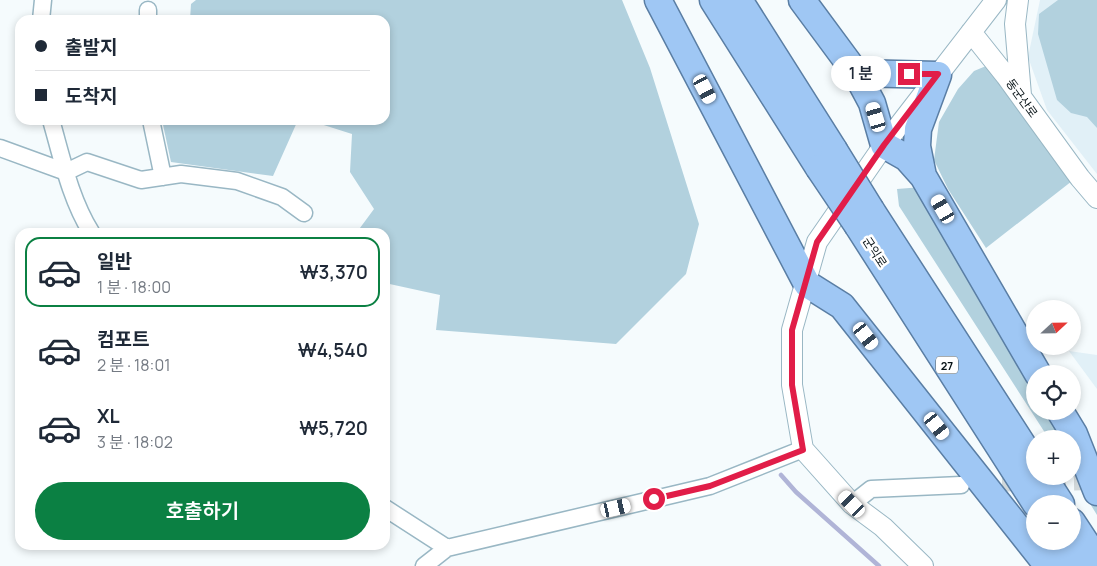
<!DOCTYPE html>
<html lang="ko">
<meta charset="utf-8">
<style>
:root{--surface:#fff;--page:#f2f2f3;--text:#1f2937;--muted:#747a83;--line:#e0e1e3;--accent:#0b8043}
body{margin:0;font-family:Manrope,"Noto Sans KR",sans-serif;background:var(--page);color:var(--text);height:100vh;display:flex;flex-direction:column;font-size:19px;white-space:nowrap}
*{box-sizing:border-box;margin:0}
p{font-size:16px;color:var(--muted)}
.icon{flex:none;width:28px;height:28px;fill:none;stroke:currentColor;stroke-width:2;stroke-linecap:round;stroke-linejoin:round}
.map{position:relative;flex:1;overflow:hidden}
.details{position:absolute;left:15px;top:228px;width:375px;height:322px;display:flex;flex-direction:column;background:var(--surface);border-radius:15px;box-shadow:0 2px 8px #0003}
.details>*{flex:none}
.guide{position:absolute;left:15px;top:15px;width:375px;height:110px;border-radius:15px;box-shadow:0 2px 8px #0003;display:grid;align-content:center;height:110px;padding:0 20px;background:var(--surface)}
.needle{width:32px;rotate:68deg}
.tools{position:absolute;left:1026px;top:300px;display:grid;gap:10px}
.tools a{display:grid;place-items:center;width:55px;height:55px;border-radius:50%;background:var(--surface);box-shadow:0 2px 8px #0003;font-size:25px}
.end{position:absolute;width:22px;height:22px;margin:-11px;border:6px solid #e11d48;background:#fff;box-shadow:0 0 0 2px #fff}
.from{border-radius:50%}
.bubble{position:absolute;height:35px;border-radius:18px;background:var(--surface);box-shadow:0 2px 8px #0003;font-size:16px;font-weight:600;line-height:35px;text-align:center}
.car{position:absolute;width:15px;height:30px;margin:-15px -8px;border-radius:6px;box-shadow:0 0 4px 1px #0007;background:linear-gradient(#fff 24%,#345 0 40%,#fff 0 76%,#345 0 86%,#fff 0)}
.guide b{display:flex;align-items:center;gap:18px;height:48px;font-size:19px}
.guide b+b{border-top:1px solid var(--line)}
.guide i{width:12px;height:12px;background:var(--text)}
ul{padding:9px 0 0;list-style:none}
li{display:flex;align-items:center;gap:15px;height:70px;margin:0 10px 8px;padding:0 10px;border:2px solid transparent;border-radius:15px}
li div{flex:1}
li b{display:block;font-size:19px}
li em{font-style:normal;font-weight:600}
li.current{border-color:var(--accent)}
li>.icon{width:45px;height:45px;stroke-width:1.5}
.primary-button{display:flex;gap:10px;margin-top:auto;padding:10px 20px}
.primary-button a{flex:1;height:58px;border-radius:30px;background:var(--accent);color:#fff;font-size:20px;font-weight:600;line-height:58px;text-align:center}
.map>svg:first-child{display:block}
.built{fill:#e1f0f7}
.green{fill:#b2d1de}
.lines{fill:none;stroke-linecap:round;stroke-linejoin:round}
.stream{stroke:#b0b4d7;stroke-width:4.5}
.minor-tunnel{stroke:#d1d8da;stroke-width:16;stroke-dasharray:16 8;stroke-linecap:butt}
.minor-casing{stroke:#99b7c4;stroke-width:19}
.tertiary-casing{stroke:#99b7c4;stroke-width:22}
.trunk-casing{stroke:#5a7ea4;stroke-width:29}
.minor{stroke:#fff;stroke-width:16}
.tertiary{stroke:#fff;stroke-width:20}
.trunk{stroke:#9fc7f4;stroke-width:26}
.trunk-bridge-casing{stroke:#5a7ea4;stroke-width:29;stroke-linecap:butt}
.trunk-bridge{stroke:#9fc7f4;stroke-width:26}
.route{stroke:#e11d48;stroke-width:6}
.labels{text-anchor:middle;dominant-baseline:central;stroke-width:5;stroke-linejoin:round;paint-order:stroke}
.shield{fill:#fff;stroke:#50585a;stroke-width:1}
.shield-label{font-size:11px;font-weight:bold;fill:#051014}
.street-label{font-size:12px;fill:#051014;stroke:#fff}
</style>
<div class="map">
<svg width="1097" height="566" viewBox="0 0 1097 566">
<rect width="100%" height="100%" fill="#f5fbfd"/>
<path class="built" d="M1040 0H1097V174L1047 110 1028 57Z
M1069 351 1097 355V389Z"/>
<path class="green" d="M196 0H622L650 68 699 224 686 274 616 344 436 330 440 295 385 283V232H357L374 209 350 172 352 134 308 120H385V20H190L191 4Z
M1058 0H1097V128L1087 117 1071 113 1057 100 1038 34 1039 14Z
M986 66 1072 181 986 248 948 189 934 160 939 122 958 89 974 71Z
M162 120H298L273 176 171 162Z
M922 187 1035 374V411H1070L1097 475V515L1073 476 1072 439H1049L899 206 897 189Z"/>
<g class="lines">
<path class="stream" d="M781 475 796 492 879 566"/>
<path class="minor-tunnel" d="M978 484 1097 482"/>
<defs>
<path id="minor" d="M41 20 43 0
M148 20V10
M51 120C62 158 70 198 91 232
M151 120 163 177
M0 148 66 172 87 162 141 180 181 174 237 181 282 197 304 213
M852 504 871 489 961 485
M385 508 447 548 710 486 803 449
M424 566 447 548"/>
<path id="tertiary" d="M1018 0 1015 24 1021 95
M971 32 1006 76 1080 178 1097 198
M923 566 883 527 852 504 803 449 792 385V330L817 242 884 145 996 0"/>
<path id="trunk" d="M658 0 807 284 842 306 1048 566
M713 0 819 168
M739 0 834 150
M802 0 856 73 872 103 884 145 907 158 923 176 1038 374
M856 73 938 75 918 129 917 146 923 176
M871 210 1035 464
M858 226 1036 504
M1060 411 1074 434 1097 492
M1043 476 1061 504
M1072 522 1097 560
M1060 541 1076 566"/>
</defs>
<use href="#minor" class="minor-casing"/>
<use href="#tertiary" class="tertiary-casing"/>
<use href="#trunk" class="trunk-casing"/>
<use href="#minor" class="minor"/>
<use href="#tertiary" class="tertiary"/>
<use href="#trunk" class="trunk"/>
<defs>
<path id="trunk-bridge" d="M834 150 871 210
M819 168 858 226"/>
</defs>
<use href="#trunk-bridge" class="trunk-bridge-casing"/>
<use href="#trunk-bridge" class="trunk-bridge"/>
</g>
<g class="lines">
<path class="route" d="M654 499 710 486 803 450 792 385V330L817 242 884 145 938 74H909"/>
</g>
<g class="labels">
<rect class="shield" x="936" y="356.5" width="22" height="17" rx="4"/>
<g class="shield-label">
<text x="947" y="365">27</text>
</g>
<g class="street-label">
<text transform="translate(1022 98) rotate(54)">동군산로</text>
<text transform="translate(875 252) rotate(57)">군익로</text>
</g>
</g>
</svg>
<div class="tools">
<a><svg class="needle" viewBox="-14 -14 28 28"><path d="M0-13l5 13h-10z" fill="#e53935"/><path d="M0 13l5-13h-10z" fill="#747a83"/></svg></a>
<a><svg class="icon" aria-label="locate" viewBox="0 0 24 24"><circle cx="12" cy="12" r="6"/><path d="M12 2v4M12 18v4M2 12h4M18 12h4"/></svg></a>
<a>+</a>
<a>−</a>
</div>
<i class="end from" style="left:654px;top:499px"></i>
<i class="end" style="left:909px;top:74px"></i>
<div class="bubble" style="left:831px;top:56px;width:60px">1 분</div>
<i class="car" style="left:705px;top:89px;rotate:152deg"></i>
<i class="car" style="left:876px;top:117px;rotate:343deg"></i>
<i class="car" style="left:943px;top:209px;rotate:330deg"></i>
<i class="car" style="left:866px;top:336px;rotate:142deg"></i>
<i class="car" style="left:937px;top:426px;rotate:141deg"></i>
<i class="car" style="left:852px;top:504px;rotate:316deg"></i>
<i class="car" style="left:616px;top:508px;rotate:77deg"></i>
<div class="guide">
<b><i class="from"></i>출발지</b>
<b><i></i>도착지</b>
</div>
<section class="details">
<ul>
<li class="current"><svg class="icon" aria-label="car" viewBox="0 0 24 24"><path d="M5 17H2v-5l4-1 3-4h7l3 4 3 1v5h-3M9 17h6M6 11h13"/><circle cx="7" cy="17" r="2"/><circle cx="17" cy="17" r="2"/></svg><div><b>일반</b><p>1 분 · 18:00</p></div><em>₩3,370</em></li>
<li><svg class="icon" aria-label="car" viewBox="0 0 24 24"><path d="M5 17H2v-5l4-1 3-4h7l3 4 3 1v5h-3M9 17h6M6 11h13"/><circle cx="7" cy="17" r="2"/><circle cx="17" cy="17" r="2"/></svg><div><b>컴포트</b><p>2 분 · 18:01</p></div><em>₩4,540</em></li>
<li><svg class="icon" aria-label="car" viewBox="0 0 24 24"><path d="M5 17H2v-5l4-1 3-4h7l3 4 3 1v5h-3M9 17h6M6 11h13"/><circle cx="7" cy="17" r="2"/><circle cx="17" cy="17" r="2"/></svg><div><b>XL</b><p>3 분 · 18:02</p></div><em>₩5,720</em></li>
</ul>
<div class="primary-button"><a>호출하기</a></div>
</section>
</div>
